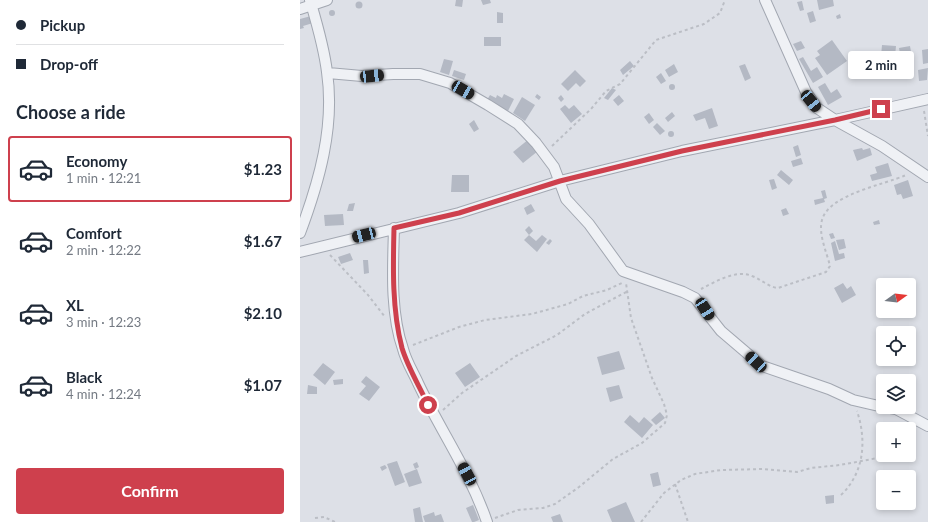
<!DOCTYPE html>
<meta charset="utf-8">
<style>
:root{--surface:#fff;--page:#f6f6f7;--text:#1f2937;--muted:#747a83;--line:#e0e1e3;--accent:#ce404d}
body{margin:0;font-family:Lato,sans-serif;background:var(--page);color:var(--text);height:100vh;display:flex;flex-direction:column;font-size:15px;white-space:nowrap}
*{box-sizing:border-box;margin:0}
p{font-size:13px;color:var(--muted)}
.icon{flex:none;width:22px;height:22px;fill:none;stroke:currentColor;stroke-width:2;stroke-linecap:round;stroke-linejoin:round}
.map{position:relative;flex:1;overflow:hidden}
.side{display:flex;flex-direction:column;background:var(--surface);width:300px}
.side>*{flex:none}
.banner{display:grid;align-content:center;height:88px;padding:0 16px;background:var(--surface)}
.needle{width:26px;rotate:75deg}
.tools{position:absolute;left:576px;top:278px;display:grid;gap:8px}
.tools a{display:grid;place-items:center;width:40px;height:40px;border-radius:4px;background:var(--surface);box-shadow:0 2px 6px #0003;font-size:20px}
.end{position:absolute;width:18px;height:18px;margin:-9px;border:5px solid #ce404d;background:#fff;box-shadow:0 0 0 2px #fff}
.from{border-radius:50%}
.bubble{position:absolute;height:28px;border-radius:4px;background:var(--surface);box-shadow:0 2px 6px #0003;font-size:13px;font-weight:700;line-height:28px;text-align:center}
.car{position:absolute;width:12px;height:24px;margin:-12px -6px;border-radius:5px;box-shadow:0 0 3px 1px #0007;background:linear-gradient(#222 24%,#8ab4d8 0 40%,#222 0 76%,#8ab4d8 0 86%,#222 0)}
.banner b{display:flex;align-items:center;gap:14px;height:38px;font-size:15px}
.banner b+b{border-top:1px solid var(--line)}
.banner i{width:10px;height:10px;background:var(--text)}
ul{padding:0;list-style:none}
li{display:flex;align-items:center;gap:12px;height:66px;margin:0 8px 6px;padding:0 8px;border:2px solid transparent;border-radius:4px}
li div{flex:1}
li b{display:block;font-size:15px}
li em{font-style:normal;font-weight:700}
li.on{border-color:var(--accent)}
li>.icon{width:36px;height:36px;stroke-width:1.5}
h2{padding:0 16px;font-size:18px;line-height:48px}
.action{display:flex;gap:8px;margin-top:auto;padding:8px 16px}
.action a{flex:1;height:46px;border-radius:4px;background:var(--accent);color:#fff;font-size:16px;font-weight:700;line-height:46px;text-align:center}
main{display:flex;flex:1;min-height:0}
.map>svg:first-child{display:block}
.building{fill:#b4b9c4}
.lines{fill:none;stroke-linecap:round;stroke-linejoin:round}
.minor-casing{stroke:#a2a7b1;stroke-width:12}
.path{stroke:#bbbec5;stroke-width:2;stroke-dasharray:3 3;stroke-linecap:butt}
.minor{stroke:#eff1f5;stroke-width:10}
.route{stroke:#ce404d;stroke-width:5}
</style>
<main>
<section class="side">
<div class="banner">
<b><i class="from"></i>Pickup</b>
<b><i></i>Drop-off</b>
</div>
<h2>Choose a ride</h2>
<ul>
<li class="on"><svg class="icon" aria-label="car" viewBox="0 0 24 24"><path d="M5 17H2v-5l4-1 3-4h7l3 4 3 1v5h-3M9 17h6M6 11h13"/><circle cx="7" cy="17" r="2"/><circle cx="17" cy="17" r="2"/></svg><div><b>Economy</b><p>1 min · 12:21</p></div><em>$1.23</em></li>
<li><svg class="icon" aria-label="car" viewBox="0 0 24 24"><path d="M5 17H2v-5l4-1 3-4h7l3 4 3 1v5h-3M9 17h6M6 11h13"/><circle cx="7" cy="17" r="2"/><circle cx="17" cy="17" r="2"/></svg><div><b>Comfort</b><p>2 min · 12:22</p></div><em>$1.67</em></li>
<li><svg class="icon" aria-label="car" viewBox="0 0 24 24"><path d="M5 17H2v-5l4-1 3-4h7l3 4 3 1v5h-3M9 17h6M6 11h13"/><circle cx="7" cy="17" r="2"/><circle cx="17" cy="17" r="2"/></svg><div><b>XL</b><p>3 min · 12:23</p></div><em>$2.10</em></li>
<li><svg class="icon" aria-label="car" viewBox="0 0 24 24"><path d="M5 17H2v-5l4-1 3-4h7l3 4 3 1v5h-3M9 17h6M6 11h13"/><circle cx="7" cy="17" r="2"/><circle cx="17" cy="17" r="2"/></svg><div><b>Black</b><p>4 min · 12:24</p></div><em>$1.07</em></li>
</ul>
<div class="action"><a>Confirm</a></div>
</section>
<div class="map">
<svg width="628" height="522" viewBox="0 0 628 522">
<rect width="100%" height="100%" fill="#dde0e7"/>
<path class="building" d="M156 0H163L162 7 155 6Z
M181 0H190L191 3 183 5Z
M517 0H533L534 6 519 10Z
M502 1 504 10 500 11 497 2Z
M55.5 5a3.5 3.5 0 1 1 7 0a3.5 3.5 0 1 1-7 0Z
M29 13a3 3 0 1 1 6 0a3 3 0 1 1-6 0Z
M513 11 516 21 510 23 507 13Z
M197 12 203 13V23H197Z
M540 14 541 18 537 19 536 16Z
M11 16 13 23 3 26 4 28 0 29V19Z
M184 37H201V46H184Z
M532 40 547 61 527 75 515 58 520 55 517 51Z
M501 41 505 48 497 51 493 44Z
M582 45 596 46 595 56H581Z
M610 46 613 63 602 65 599 48Z
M628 49V63L623 64 622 50Z
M503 57 511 71 517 67 523 77 513 83 499 59Z
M144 59 153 61 149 75 140 72Z
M579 59 585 61 583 67 577 66Z
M330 61 334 66 323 75 320 70Z
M374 64 378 72 369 77 365 70Z
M445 64 451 78 445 81 439 66Z
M600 65 601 70 595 72 593 67Z
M628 68 627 80 619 81 618 70Z
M154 70 166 74 164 80 152 76Z
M275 70 286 81 280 87 276 83 268 91 261 84Z
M361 73 366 81 361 84 356 77Z
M525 83 531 93 537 89 542 97 528 105 518 87Z
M369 87a3 3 0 1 1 6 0a3 3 0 1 1-6 0Z
M312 88 316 90 308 100 304 98Z
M204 94 214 99 208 111 187 100 190 95 196 98 197 95 202 98Z
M237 94 241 97 239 100 235 97Z
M261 95 264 99 261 102 258 98Z
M319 95 324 101 318 106 313 100Z
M222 97 235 105 225 121 213 113Z
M265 105 269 109 274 105 282 114 271 123 260 109Z
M412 108 418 126 409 129 405 118 396 121 393 115Z
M372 112 375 116 368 122 365 118Z
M349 113 354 120 349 124 344 117Z
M174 120 179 129 174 132 169 124Z
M357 123 365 131 360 135 353 127Z
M368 134a3 3 0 1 1 6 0a3 3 0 1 1-6 0Z
M229 139 238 151 223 163 213 152Z
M498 145 501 155 496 157 493 147Z
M562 148 563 150 570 148 572 155 557 161 553 150Z
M501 158 503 164 493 167 491 161Z
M588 163 592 176 572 181 570 175 577 173 575 167Z
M481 170 493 180 489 185 477 175Z
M152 175H169V192H151Z
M474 179 477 188 472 190 469 180Z
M608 180 613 196 603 199 601 194 597 195 594 185Z
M525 190 527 198 524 199 525 202 515 205 514 200 523 198 521 191Z
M55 203 53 211H47L49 204Z
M231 204 235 211 227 215 224 208Z
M486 208 489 214 483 216 481 210Z
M43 214 44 225 25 226 24 215Z
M579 220 580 224 574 225 573 222Z
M229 226 233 231 229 235 225 230Z
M533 233 535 238 531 239 529 234Z
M229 235 236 241 242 235 247 239 237 252 224 240Z
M250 239 252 241 249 245 246 243Z
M544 239 546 248 539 250 536 240Z
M535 241 539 254 544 253 545 258 535 261 531 243Z
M50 253 53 260 41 264 38 257Z
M63 260H68L69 273 64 274Z
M543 283 547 289 551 286 556 295 542 303 534 288Z
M319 351 325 369 302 375 297 357Z
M23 363 35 372 25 385 13 375Z
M170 363 180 377 165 387 155 373Z
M66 376 80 387 69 401 59 394 66 386 61 382Z
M43 379V384L34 385 33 380Z
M8 385 17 387V394H7Z
M319 385 323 398 310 402 306 388Z
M360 412 365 418 356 425 351 420Z
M330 415 339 423 344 417 353 425 342 438 324 422Z
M97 461 105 482 95 486 87 464Z
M117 462 119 467 115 469 113 464Z
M85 465 87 468 82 471 80 467Z
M117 469 122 483 109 487 104 474Z
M358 472 361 485 353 487 350 474Z
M534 495V503L526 504 525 496Z
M326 502 335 522H312L307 510Z
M173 505 179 520 174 522H172L166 508Z
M120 507 123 522H115L113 509Z
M134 512 135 516 141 514 144 522H125L123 516Z
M260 514 263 522H253L251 517Z"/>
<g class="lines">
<defs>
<path id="minor" d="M465 0 506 92 517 108 535 120 582 146 628 177
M0 9 27 0
M28 73 62 76 93 74H120L150 83 188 105 218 124 236 143 254 167 266 199 289 224 323 271 383 292 395 298 421 331 462 366 529 389 553 400 583 407
M94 228C93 267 90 312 103 349 106 361 113 372 118 383 140 430 170 472 187 522
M0 233C19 182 35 127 27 72 24 47 17 24 10 0
M0 252 159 213 260 181 382 151 535 120 628 99
M585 407 596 409 628 426"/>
</defs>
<use href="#minor" class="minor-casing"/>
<path class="path" d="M624 111 628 136
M252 146 291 109 306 91 320 84 325 78 356 40 404 24 420 13 425 0
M30 255 68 295 85 317
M401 289C415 282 436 269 452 276 461 279 468 287 478 288L526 272 530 266C527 253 518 234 522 220 529 194 584 185 606 175
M113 345 159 327 185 320 232 314 268 304 283 296 307 290 324 282
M143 410 162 393 216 356 257 335 285 314 328 291
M375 484 388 522
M541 495C564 473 567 441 557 411
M15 518 24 517 35 522
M195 518 218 510 243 508 255 504 279 487 313 459 342 443 365 423 367 415 364 404 352 378 331 318 326 283
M341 522 364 493 381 480 395 474 421 470 463 469 497 472 511 468 540 465 594 455"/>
<use href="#minor" class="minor"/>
</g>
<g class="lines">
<path class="route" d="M128 405C120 387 108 368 102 348 92 310 93 268 94 228L159 213 260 181 382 151 535 120 581 109"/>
</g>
</svg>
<div class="tools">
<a><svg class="needle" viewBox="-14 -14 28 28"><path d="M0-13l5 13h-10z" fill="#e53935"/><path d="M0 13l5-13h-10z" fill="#747a83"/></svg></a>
<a><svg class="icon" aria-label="locate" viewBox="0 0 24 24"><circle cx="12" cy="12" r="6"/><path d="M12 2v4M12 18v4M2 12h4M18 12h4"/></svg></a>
<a><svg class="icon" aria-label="layers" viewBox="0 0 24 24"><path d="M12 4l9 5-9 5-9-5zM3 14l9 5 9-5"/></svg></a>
<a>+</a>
<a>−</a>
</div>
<i class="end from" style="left:128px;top:405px"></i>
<i class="end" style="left:581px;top:109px"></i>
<div class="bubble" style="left:548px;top:51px;width:66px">2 min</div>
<i class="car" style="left:72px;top:76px;rotate:84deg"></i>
<i class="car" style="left:163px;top:90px;rotate:120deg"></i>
<i class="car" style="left:511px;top:101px;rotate:141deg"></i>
<i class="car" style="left:64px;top:235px;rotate:256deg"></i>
<i class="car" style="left:405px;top:309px;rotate:147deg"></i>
<i class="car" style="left:456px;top:362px;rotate:313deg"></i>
<i class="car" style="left:167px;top:474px;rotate:332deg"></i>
</div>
</main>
